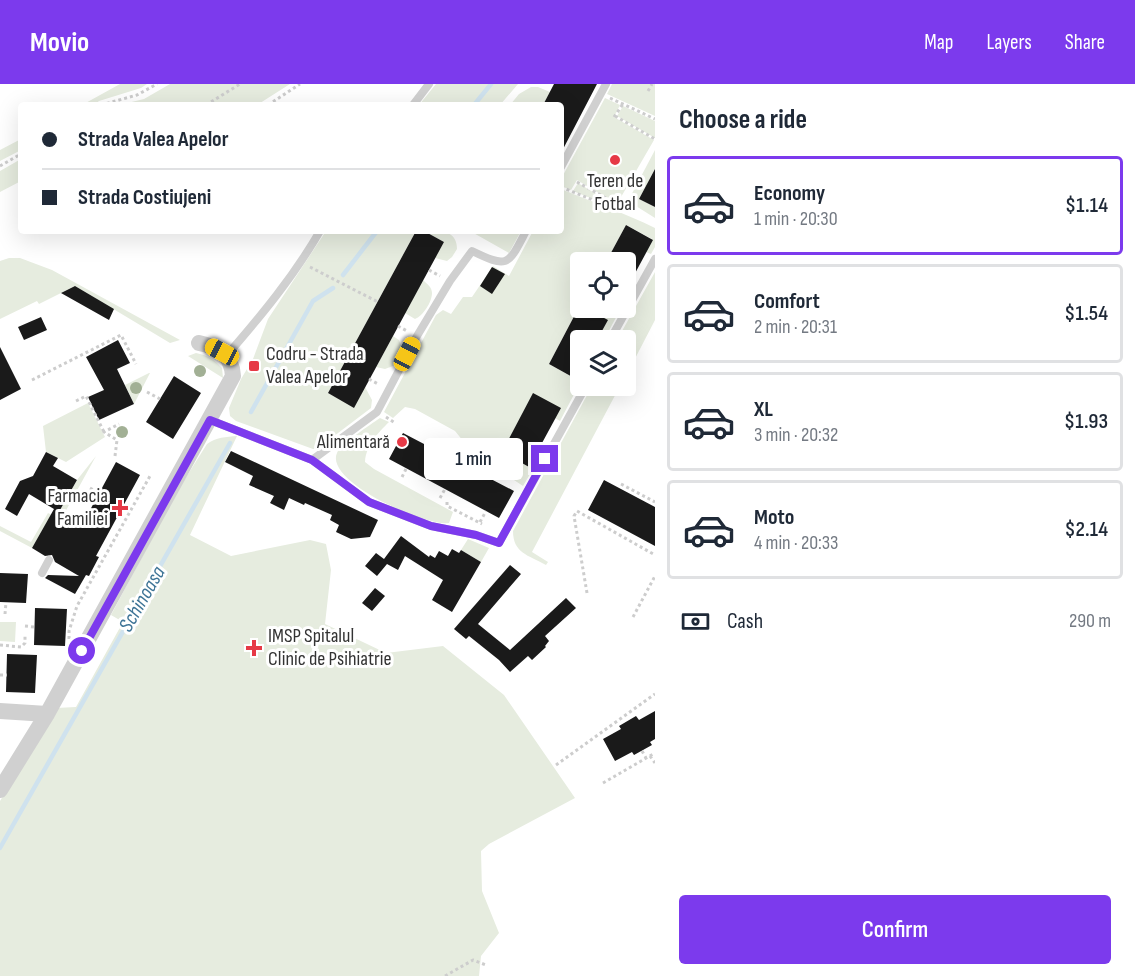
<!DOCTYPE html>
<meta charset="utf-8">
<style>
:root{--surface:#fff;--page:#f2f2f3;--text:#1f2937;--muted:#747a83;--line:#e0e1e3;--accent:#7c3aed}
body{margin:0;font-family:"Sofia Sans Condensed",sans-serif;background:var(--page);color:var(--text);height:100vh;display:flex;flex-direction:column;font-size:22px;white-space:nowrap}
*{box-sizing:border-box;margin:0}
p{font-size:20px;color:var(--muted)}
.icon{flex:none;width:33px;height:33px;fill:none;stroke:currentColor;stroke-width:2;stroke-linecap:round;stroke-linejoin:round}
.map{position:relative;flex:1;overflow:hidden}
.sheet{display:flex;flex-direction:column;background:var(--surface);width:480px}
.sheet>*{flex:none}
.top-card{position:absolute;left:18px;top:18px;width:546px;height:132px;border-radius:6px;box-shadow:0 6px 24px #0002;display:grid;align-content:center;height:132px;padding:0 24px;background:var(--surface)}
.fabs{position:absolute;left:570px;top:168px;display:grid;gap:12px}
.fabs a{display:grid;place-items:center;width:66px;height:66px;border-radius:6px;background:var(--surface);box-shadow:0 6px 24px #0002;font-size:30px}
.end{position:absolute;width:27px;height:27px;margin:-14px;border:8px solid #7c3aed;background:#fff;box-shadow:0 0 0 3px #fff}
.from{border-radius:50%}
.bubble{position:absolute;height:42px;border-radius:6px;background:var(--surface);box-shadow:0 6px 24px #0002;font-size:20px;font-weight:600;line-height:42px;text-align:center}
.car{position:absolute;width:18px;height:36px;margin:-18px -9px;border-radius:8px;box-shadow:0 0 4px 2px #0007;background:linear-gradient(#f5c518 24%,#345 0 40%,#f5c518 0 76%,#345 0 86%,#f5c518 0)}
.top-card b{display:flex;align-items:center;gap:21px;height:57px;font-size:22px}
.top-card b+b{border-top:2px solid var(--line)}
.top-card i{width:15px;height:15px;background:var(--text)}
ul{padding:0;list-style:none}
li{display:flex;align-items:center;gap:18px;height:99px;margin:0 12px 9px;padding:0 12px;border:3px solid var(--line);border-radius:6px}
li div{flex:1}
li b{display:block;font-size:22px}
li em{font-style:normal;font-weight:600}
li.current{border-color:var(--accent)}
li>.icon{width:54px;height:54px;stroke-width:1.5}
h2{padding:0 24px;font-size:27px;line-height:72px}
.pay{display:flex;align-items:center;gap:15px;height:66px;padding:0 24px;font-size:22px}
.pay p{margin-inline-start:auto}
.cta{display:flex;gap:12px;margin-top:auto;padding:12px 24px}
.cta a{flex:1;height:69px;border-radius:6px;background:var(--accent);color:#fff;font-size:24px;font-weight:600;line-height:69px;text-align:center}
header{display:flex;align-items:center;gap:36px;box-sizing:border-box;height:84px;padding:0 30px;background:var(--accent);color:#fff}
header strong{font-size:28px}
nav{display:flex;gap:33px;margin-inline-start:auto;font-size:21px}
main{display:flex;flex:1;min-height:0}
.map>svg:first-child{display:block}
.green{fill:#e6ecdf}
.lines{fill:none;stroke-linecap:round;stroke-linejoin:round}
.stream{stroke:#cfe2ee;stroke-width:4.5}
.building{fill:#1a1a1a}
.path{stroke:#cdcdcd;stroke-width:3;stroke-dasharray:3 3;stroke-linecap:butt}
.lane{stroke:#d0d0d0;stroke-width:8}
.street{stroke:#d0d0d0;stroke-width:16}
.tree{fill:#a2b095}
.route{stroke:#7c3aed;stroke-width:8}
.poi-dot{fill:#e63946;stroke:#fff;stroke-width:2}
.labels{text-anchor:middle;dominant-baseline:central;stroke-width:6;stroke-linejoin:round;paint-order:stroke}
.poi-label{font-size:20px;fill:#333;stroke:#fff;text-anchor:start}
.water-label{font-size:21px;font-style:italic;fill:#3f7597;stroke:#fff}
</style>
<header>
<strong>Movio</strong>
<nav><a>Map</a><a>Layers</a><a>Share</a></nav>
</header>
<main>
<div class="map">
<svg width="655" height="892" viewBox="0 0 655 892">
<rect width="100%" height="100%" fill="#fff"/>
<path class="green" d="M120 0H147L141 4 99 17 94 21H82Z
M170 0H290L257 21H119L144 15Z
M436 0H518L500 21H419Z
M612 0H655V32L607 10Z
M531 3H538L550 8 543 21H510L519 10Z
M605 14 620 21 614 33 654 56 617 120 577 96 571 106 561 102V95Z
M623 22 655 37V54L617 32Z
M21 55V66L0 77V66Z
M655 66V85L639 115 655 123V134L628 117Z
M21 75V97L0 108V87Z
M578 99 616 122 615 124 573 107Z
M561 105C592 118 625 129 655 144V163L651 170 646 168 652 155 626 141 606 178H580V221L549 280 576 295 580 287V299L560 337 555 334 533 310 502 368 529 383 535 373 539 375 523 402 472 368 455 347 415 325 405 323 393 334 384 328 436 231 443 226 451 230 463 213H472L493 182 509 192 533 147H561Z
M326 147H416L328 309 354 323 365 303 372 316 371 324 317 365H313L236 337 230 332 229 324 241 295 253 275 268 235Z
M424 147C439 147 457 145 457 165L452 173 447 177 435 174 444 158Z
M470 147H521L509 169Z
M9 174H20L52 186 180 256 170 259 75 202 39 220 37 217 0 235V177Z
M655 188V236L626 292V256H617Z
M423 196C427 200 432 203 432 209 432 218 423 232 415 235L405 229Z
M585 224H621L605 254 600 251 607 236Z
M393 252 399 256 402 264 393 282 385 285 376 283Z
M196 269C207 271 215 276 222 284L223 294 188 272Z
M149 289H150L134 320 125 301Z
M592 302H620L532 468 548 478 546 481C528 471 513 469 513 447Z
M88 319 105 353 66 378 46 368 43 342Z
M380 334 389 338C378 349 366 361 365 378L374 385 453 428 449 439C427 443 324 398 337 369 340 361 371 340 380 334Z
M237 352 190 451 231 472 310 456 326 460 331 486 325 540 386 569 443 562 504 611 575 714 489 760 481 767 482 807 499 849 481 872 479 892H0V717L56 624 76 623 123 538 111 531 178 406 207 360C216 353 226 353 237 352Z
M96 372 58 441 48 436 32 464 0 447V442L31 458 48 429 56 433 77 396Z
M468 455 489 464 481 478 461 466Z
M0 538H16L15 558 0 557Z"/>
<g class="lines">
<path class="stream" d="M474 21 491 0
M343 191 377 147
M251 328 313 217 333 204
M0 764 230 359"/>
</g>
<path class="building" d="M554 0H597L561 69V21H543Z
M655 85V123L639 115Z
M626 141 653 156 626 206V178H606Z
M416 147H424L444 158 354 324 328 309Z
M492 183 505 190 492 210 480 202Z
M75 202 114 225 109 236 61 209Z
M580 221V224H585L608 236 597 256H580V287L576 295 549 280Z
M41 233 47 246 24 256 18 243Z
M118 256 130 279 117 285 134 320 99 336 88 313 104 306 86 273Z
M0 263 21 305 0 316Z
M174 292 201 309 173 355 146 338Z
M533 309 561 324 529 383 502 368Z
M403 349 514 407 499 434 389 375Z
M231 367 378 436 370 453 351 455 336 448 339 441 330 436 332 431 305 419 304 421 289 414 284 426 270 419 274 412 249 401 253 392 225 378Z
M46 368 58 374 53 382 77 396 60 426 83 439 116 378 140 391 96 472 99 473 89 492 86 491 75 510 45 494 48 491 79 492 55 478 52 471 45 472 32 464 54 425 29 410 17 432 5 425 20 397 33 392Z
M604 396 655 423V462L588 426Z
M401 452 429 473 430 471 435 474 439 467 448 472 452 465 459 469 461 466 481 478 452 528 432 516 443 496 405 472 398 486 387 480 377 492 365 482 376 469 384 475Z
M510 481 521 490 478 540 510 566 566 514 576 524 545 552 549 557 545 562 546 563 532 576 528 572 510 588 499 576 469 552 466 555 454 545Z
M0 489 28 490 26 519 0 518Z
M375 504 385 512 372 527 362 519Z
M35 524 67 525 65 562 34 561Z
M7 570 37 571 35 609 6 608Z
M655 627V655L650 658 652 661 634 671 632 668 615 677 603 655 621 645 619 642 636 632 639 636Z"/>
<g class="lines">
<path class="path" d="M648 7 652 0
M610 14 655 35
M101 21 137 11 157 0
M206 21 240 0
M268 21 300 0
M615 32 655 55
M614 33 623 20
M0 82 21 70
M577 98 622 123
M561 103 615 125 623 124
M310 183 378 218
M429 186 440 192
M398 242 407 247
M369 295 378 300
M32 296 121 251 136 280
M147 308 160 315
M76 317 86 312 104 348
M386 333 395 339
M115 372 117 356 104 348 119 340
M402 393 406 385
M621 400 655 418
M90 404 99 409
M440 414 445 405
M447 418V422L482 440
M480 438 486 427
M587 509 574 432 577 427 655 471
M5 530 6 518
M633 533 655 492
M25 542 34 543
M69 555V547L77 522 150 392
M0 561 21 563 25 559V551
M0 591H7
M642 667 646 674
M650 672 655 679
M556 681 655 610
M603 699 655 669
M445 892 473 876 486 881"/>
<path class="lane" d="M413 21 429 0
M561 83 606 0
M610 256 655 175
M227 271C261 232 294 192 320 147
M210 336 312 376 369 418 431 442 476 451 499 459 586 302
M312 376 377 328 417 252 450 197 472 167C509 185 508 181 526 147
M42 489 49 476"/>
<path class="street" d="M0 627 47 630
M0 706 47 630 233 292C232 271 218 263 199 259"/>
</g>
<g class="tree">
<circle cx="200" cy="287" r="6"/>
<circle cx="136" cy="304" r="6"/>
<circle cx="122" cy="348" r="6"/>
</g>
<g class="lines">
<path class="route" d="M82 567 210 336 312 376 369 418 431 442 476 451 499 459 545 375"/>
</g>
<g class="poi-dot">
<circle cx="615" cy="76" r="6"/>
<rect x="248" y="276" width="12" height="12" rx="3"/>
<circle cx="402" cy="358" r="6"/>
<path d="M117 415h6v6h6v6h-6v6h-6v-6h-6v-6h6z"/>
<path d="M251 555h6v6h6v6h-6v6h-6v-6h-6v-6h6z"/>
</g>
<g class="labels">
<g class="poi-label">
<text x="615" y="97" text-anchor="middle">Teren de<tspan x="615" dy="23">Fotbal</tspan></text>
<text x="266" y="270">Codru - Strada<tspan x="266" dy="23">Valea Apelor</tspan></text>
<text x="390" y="358" text-anchor="end">Alimentară</text>
<text x="108" y="412" text-anchor="end">Farmacia<tspan x="108" dy="23">Familiei</tspan></text>
<text x="268" y="552">IMSP Spitalul<tspan x="268" dy="23">Clinic de Psihiatrie</tspan></text>
</g>
<g class="water-label">
<text transform="translate(142 515) rotate(-60)">Schinoasa</text>
</g>
</g>
</svg>
<div class="fabs">
<a><svg class="icon" aria-label="locate" viewBox="0 0 24 24"><circle cx="12" cy="12" r="6"/><path d="M12 2v4M12 18v4M2 12h4M18 12h4"/></svg></a>
<a><svg class="icon" aria-label="layers" viewBox="0 0 24 24"><path d="M12 4l9 5-9 5-9-5zM3 14l9 5 9-5"/></svg></a>
</div>
<i class="end from" style="left:82px;top:567px"></i>
<i class="end" style="left:545px;top:375px"></i>
<div class="bubble" style="left:424px;top:354px;width:99px">1 min</div>
<i class="car" style="left:222px;top:268px;rotate:298deg"></i>
<i class="car" style="left:407px;top:270px;rotate:28deg"></i>
<div class="top-card">
<b><i class="from"></i>Strada Valea Apelor</b>
<b><i></i>Strada Costiujeni</b>
</div>
</div>
<section class="sheet">
<h2>Choose a ride</h2>
<ul>
<li class="current"><svg class="icon" aria-label="car" viewBox="0 0 24 24"><path d="M5 17H2v-5l4-1 3-4h7l3 4 3 1v5h-3M9 17h6M6 11h13"/><circle cx="7" cy="17" r="2"/><circle cx="17" cy="17" r="2"/></svg><div><b>Economy</b><p>1 min · 20:30</p></div><em>$1.14</em></li>
<li><svg class="icon" aria-label="car" viewBox="0 0 24 24"><path d="M5 17H2v-5l4-1 3-4h7l3 4 3 1v5h-3M9 17h6M6 11h13"/><circle cx="7" cy="17" r="2"/><circle cx="17" cy="17" r="2"/></svg><div><b>Comfort</b><p>2 min · 20:31</p></div><em>$1.54</em></li>
<li><svg class="icon" aria-label="car" viewBox="0 0 24 24"><path d="M5 17H2v-5l4-1 3-4h7l3 4 3 1v5h-3M9 17h6M6 11h13"/><circle cx="7" cy="17" r="2"/><circle cx="17" cy="17" r="2"/></svg><div><b>XL</b><p>3 min · 20:32</p></div><em>$1.93</em></li>
<li><svg class="icon" aria-label="car" viewBox="0 0 24 24"><path d="M5 17H2v-5l4-1 3-4h7l3 4 3 1v5h-3M9 17h6M6 11h13"/><circle cx="7" cy="17" r="2"/><circle cx="17" cy="17" r="2"/></svg><div><b>Moto</b><p>4 min · 20:33</p></div><em>$2.14</em></li>
</ul>
<div class="pay"><svg class="icon" aria-label="cash" viewBox="0 0 24 24"><path d="M3 7h18v10H3z"/><circle cx="12" cy="12" r="2"/></svg>Cash<p>290 m</p></div>
<div class="cta"><a>Confirm</a></div>
</section>
</main>
